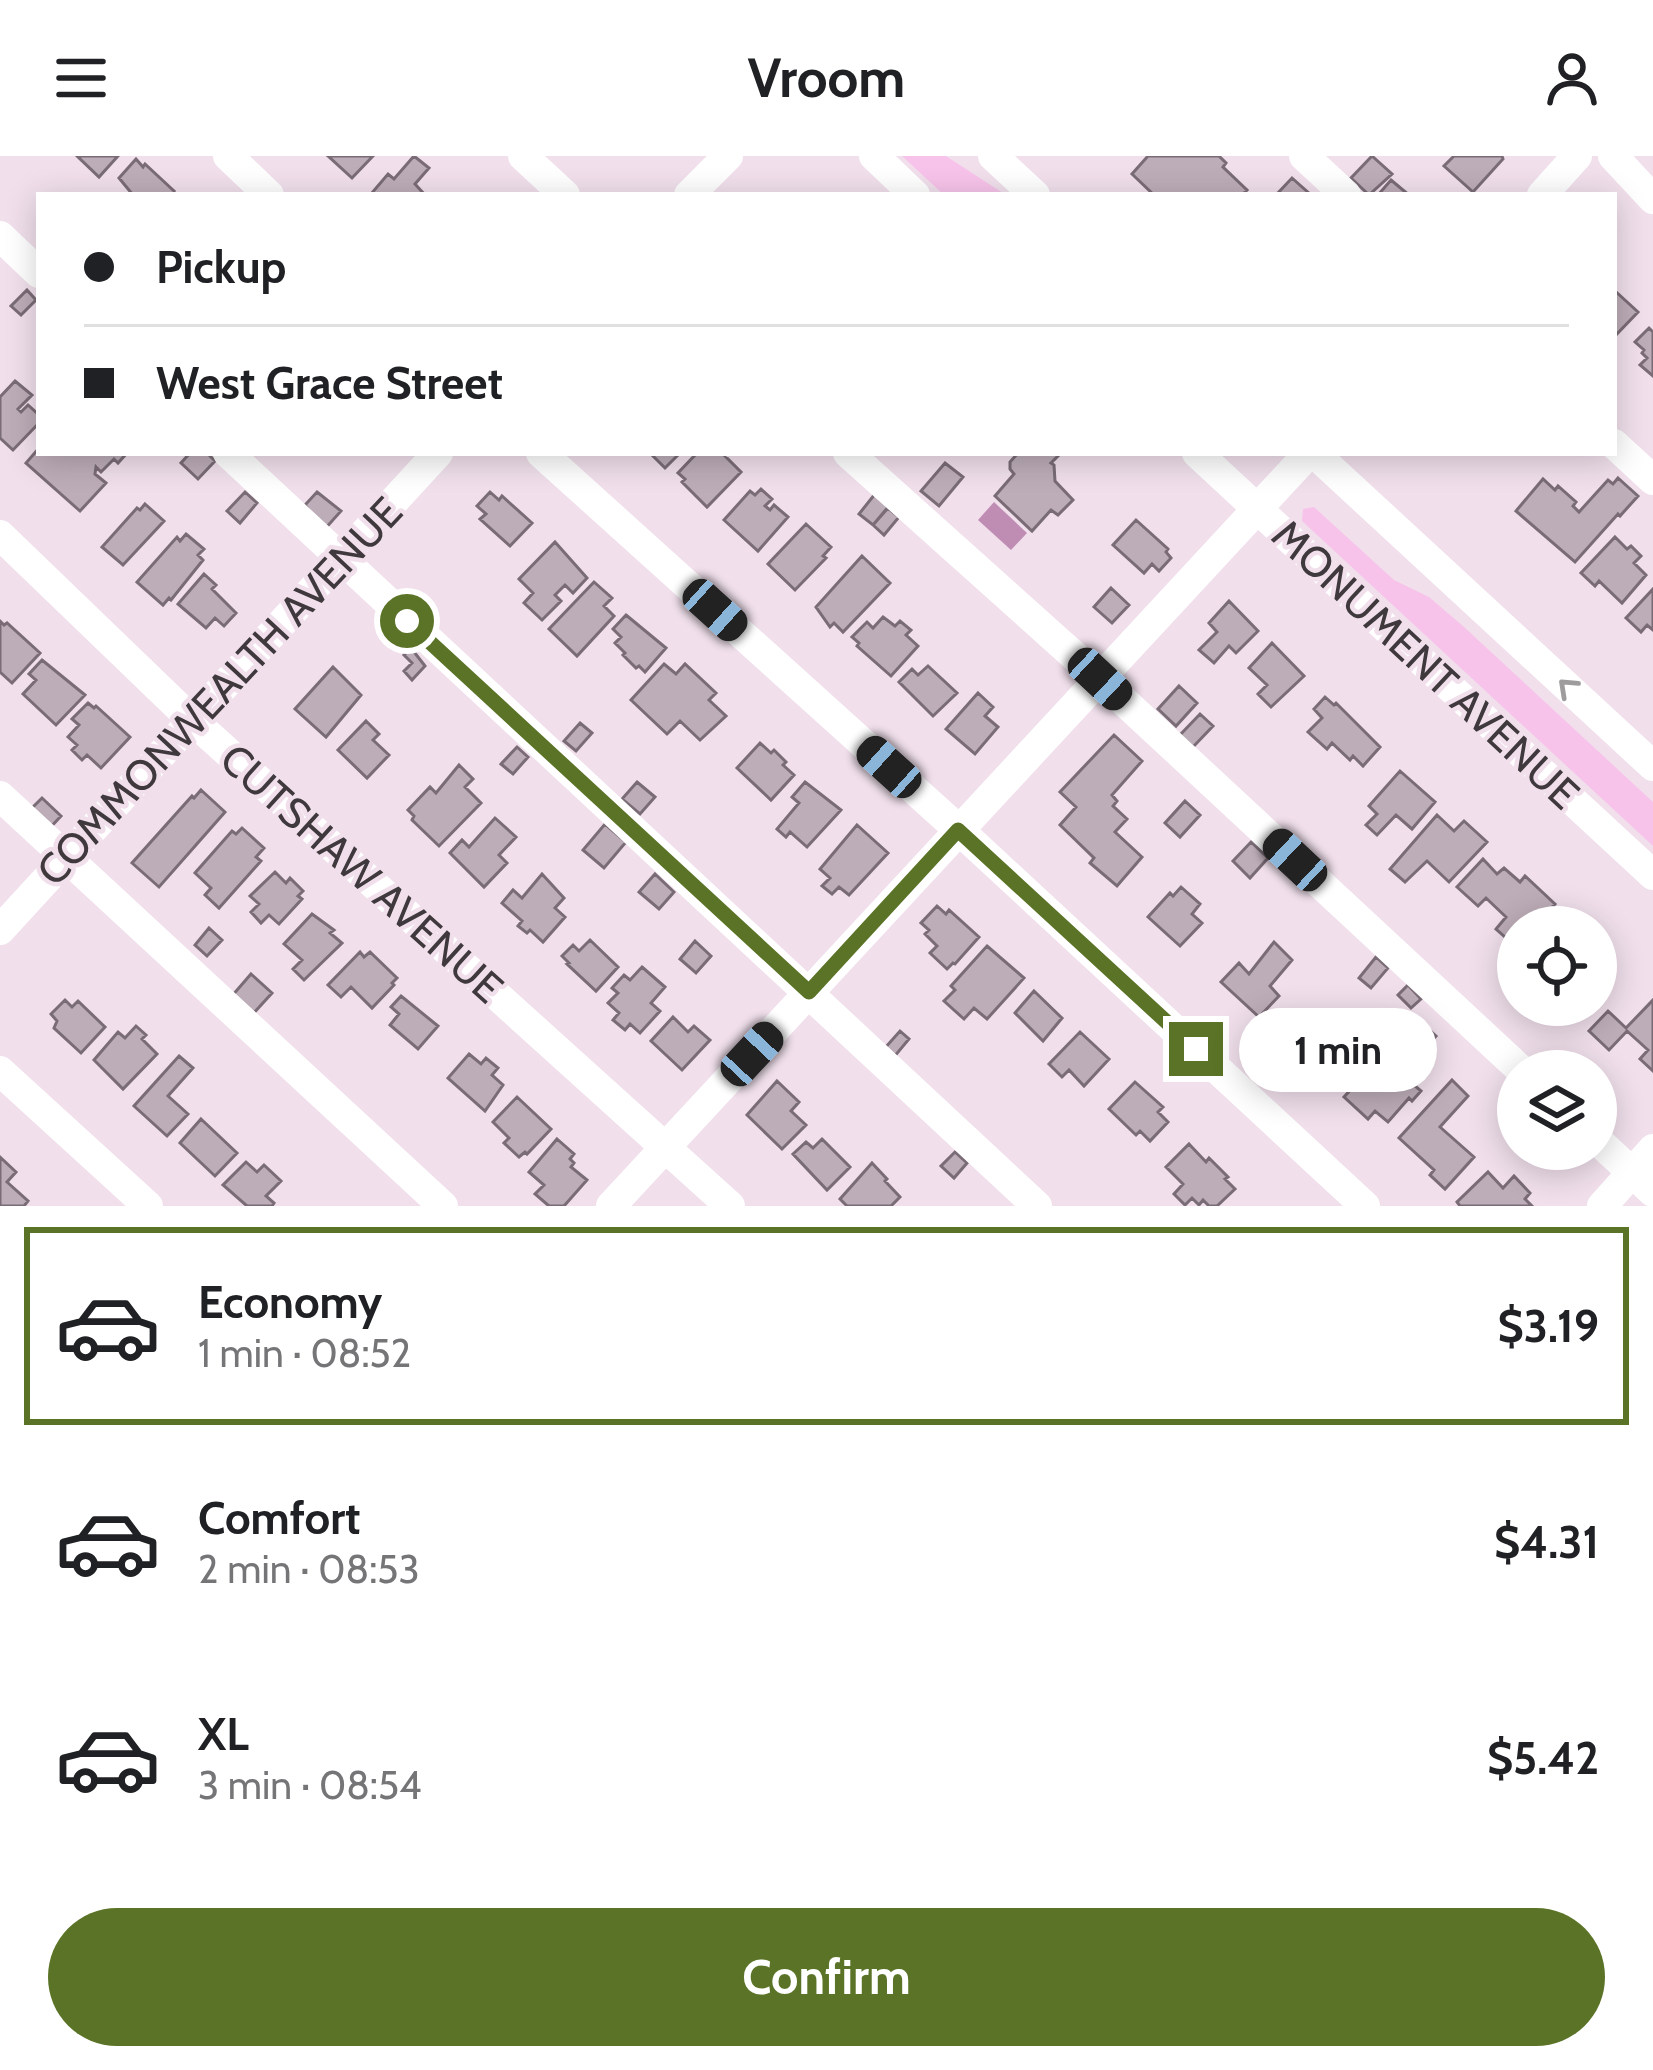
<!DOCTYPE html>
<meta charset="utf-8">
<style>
:root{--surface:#fff;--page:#f6f6f6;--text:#202124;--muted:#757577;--line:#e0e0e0;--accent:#5a7326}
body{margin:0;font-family:Cabin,sans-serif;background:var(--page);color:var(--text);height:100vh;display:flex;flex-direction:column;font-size:45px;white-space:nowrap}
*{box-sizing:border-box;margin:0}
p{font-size:39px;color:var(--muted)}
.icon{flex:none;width:66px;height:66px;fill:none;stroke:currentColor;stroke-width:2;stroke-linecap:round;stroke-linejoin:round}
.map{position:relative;height:1050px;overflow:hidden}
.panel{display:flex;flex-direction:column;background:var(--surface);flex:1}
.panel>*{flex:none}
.top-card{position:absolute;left:36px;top:36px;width:1581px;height:264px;border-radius:0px;box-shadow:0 6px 30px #0003;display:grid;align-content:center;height:264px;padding:0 48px;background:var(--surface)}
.buttons{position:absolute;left:1497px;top:750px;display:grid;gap:24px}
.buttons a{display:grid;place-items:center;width:120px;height:120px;border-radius:50%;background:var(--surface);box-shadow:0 6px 30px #0003;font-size:60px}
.end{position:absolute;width:54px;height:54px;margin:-27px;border:15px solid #5a7326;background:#fff;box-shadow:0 0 0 6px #fff}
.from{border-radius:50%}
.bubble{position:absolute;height:84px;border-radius:42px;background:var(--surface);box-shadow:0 6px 30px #0003;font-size:39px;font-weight:700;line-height:84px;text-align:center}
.car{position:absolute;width:36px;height:72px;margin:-36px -18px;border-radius:15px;box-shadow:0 0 9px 3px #0007;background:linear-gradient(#222 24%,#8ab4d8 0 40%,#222 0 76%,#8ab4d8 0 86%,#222 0)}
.top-card b{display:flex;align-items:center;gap:42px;height:114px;font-size:45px}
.top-card b+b{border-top:3px solid var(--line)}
.top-card i{width:30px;height:30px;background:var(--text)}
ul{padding:21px 0 0;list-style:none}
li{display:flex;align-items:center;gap:36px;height:198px;margin:0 24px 18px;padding:0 24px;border:6px solid transparent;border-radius:0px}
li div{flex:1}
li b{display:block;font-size:45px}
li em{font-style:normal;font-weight:700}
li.selected{border-color:var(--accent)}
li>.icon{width:108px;height:108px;stroke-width:1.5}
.action{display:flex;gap:24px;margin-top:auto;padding:24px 48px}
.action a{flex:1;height:138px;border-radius:72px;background:var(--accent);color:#fff;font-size:48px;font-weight:700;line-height:138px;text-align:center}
header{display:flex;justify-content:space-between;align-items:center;height:156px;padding:0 48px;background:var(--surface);font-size:54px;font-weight:700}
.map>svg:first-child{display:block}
.green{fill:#f7c3ea}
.water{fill:#bf8db3}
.building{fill:#bdadb8;stroke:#7a6c76;stroke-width:3}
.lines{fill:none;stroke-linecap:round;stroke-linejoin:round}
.minor{stroke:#fff;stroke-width:30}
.oneway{stroke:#9f9c9e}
.route{stroke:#5a7326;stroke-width:15}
.labels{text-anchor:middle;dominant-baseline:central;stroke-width:9;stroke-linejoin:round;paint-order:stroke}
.street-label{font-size:42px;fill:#3f393d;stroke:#f1e0ec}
</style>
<header><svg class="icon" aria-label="menu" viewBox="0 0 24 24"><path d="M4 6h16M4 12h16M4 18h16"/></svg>Vroom<svg class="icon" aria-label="person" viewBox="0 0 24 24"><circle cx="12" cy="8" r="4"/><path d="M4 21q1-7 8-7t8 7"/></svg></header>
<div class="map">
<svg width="1653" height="1050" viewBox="0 0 1653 1050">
<rect width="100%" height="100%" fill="#f1e0ec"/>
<path class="green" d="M902 0H946L1006 39H944Z
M1314 351 1394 424 1429 441 1463 470 1653 646V690L1302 365 1303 353Z"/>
<path class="water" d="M994 346 1027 377 1011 394 978 364Z"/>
<path class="building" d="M77 0H118L99 21Z
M328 0H373L352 22Z
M414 0 429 12 415 28 425 39 371 38 388 18 394 23Z
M1148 0H1219L1226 7 1223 11 1247 34 1242 39H1154L1132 18Z
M1372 0 1392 18 1369 39 1351 22Z
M1454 0H1502L1503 3 1473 36 1444 10Z
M136 3 143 11 145 8 174 35 170 39H133L119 22Z
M1292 22 1311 39H1276Z
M1391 24 1409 39H1378Z
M27 134 36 144 21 159 11 150Z
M1614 134 1638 156 1614 181Z
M1649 172 1653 176V220L1640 209 1647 202 1642 197 1644 194 1635 186Z
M15 225 32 239 18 253 21 256 28 249 39 259V267L13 294 0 282V241Z
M39 292V297H127L118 307 114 303 101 316 96 311 95 318 106 327 80 355 26 307Z
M190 297H207L215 305 198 323 181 307Z
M650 297H680L665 312Z
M697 297H728L725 300 741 316 707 351 682 326 685 323 678 317Z
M1018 297H1061L1051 307 1054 309 1055 325 1073 344 1058 359 1051 354 1032 375 995 340 1014 318 1010 313V306Z
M945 307 963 321 939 350 921 335Z
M1618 322 1638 340 1620 360 1618 358 1575 406 1516 355 1543 323 1555 334 1558 330 1576 346 1573 350 1579 356 1608 324 1613 328Z
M761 333 772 343 765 350 770 354 774 349 788 361 758 395 724 364 750 335 755 339Z
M245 336 257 347 240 367 227 355Z
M317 336 341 355 324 374 305 349Z
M490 336 499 344 502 340 532 367 510 390 480 363 486 358 477 350Z
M875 338 889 350 873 369 859 358Z
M145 348 164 365 123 409 102 391 137 352 140 354Z
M888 352 899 361 884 379 873 369Z
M1136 364 1168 393 1166 396 1171 402 1159 415 1152 408 1144 417 1113 389Z
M806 368 831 391 823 400 826 402 795 434 768 408Z
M186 378 204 393 198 399 203 404 171 444 169 442 163 449 137 426 177 381 180 385Z
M1615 381 1627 393 1631 390 1641 400 1634 407 1646 419 1622 447 1599 425 1595 430 1581 417Z
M555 386 587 422 573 437 565 429 555 439 561 445 542 464 524 447 533 437 519 423Z
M862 400 890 427 843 476 834 467 830 471 816 451Z
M204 418 216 429 212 433 236 457 224 470 215 462 206 472 178 448Z
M594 426 612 442 604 450 614 460 577 500 549 473Z
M1111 432 1129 449 1112 467 1094 451Z
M1653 433V474L1647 469 1641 476 1626 462Z
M1229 445 1258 475 1236 497 1229 490 1214 507 1199 494 1217 476 1209 467Z
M626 459 666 492 645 516 639 510 636 512 623 499 625 497 615 487 621 481 613 473Z
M883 461 895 470 900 465 911 474 906 479 918 490 891 520 857 490 859 487 852 481 867 466 873 472Z
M0 465 4 469 7 467 40 497 12 527 0 516Z
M1272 487 1304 520 1271 551 1258 538 1267 529 1249 512Z
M411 492 425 510 412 524 404 515 412 507 404 499Z
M42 504 85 539 56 569 23 538 36 524 29 518Z
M664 508 676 518 685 508 716 537 709 544 726 560 700 584 680 565 667 578 631 544Z
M928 510 957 537 933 560 899 526 912 513 918 519Z
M333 511 361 539 326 581 295 553Z
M1179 530 1197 547 1176 570 1158 553Z
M978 537 993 551 985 560 998 571 975 598 946 573Z
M1325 541 1334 549 1336 547 1380 591 1363 610 1353 600 1350 604 1332 587 1327 593 1308 576 1322 562 1314 553Z
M88 547 94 552 96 550 130 581 101 612 87 599 82 604 72 594 77 589 68 581 79 569 72 563Z
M1200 558 1213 570 1193 591 1180 579Z
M366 565 379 578 373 584 389 599 367 622 338 594Z
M580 567 592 577 576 595 564 585Z
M1114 579 1142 605 1112 639 1117 645 1113 650 1127 663 1115 676 1142 701 1117 730 1090 707 1094 702 1060 669 1076 651 1060 636Z
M760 587 771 597 774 594 786 606 783 609 794 619 771 644 737 612Z
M517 591 528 601 513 618 501 608Z
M459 609 473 623 465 631 481 647 439 690 412 664 414 660 408 654 430 631 436 637Z
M1400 615 1435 646 1412 673 1396 659 1377 679 1366 669 1377 658 1369 650Z
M637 626 655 641 640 658 622 643Z
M805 626 841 654 807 691 790 676 786 681 777 673 799 647 792 641Z
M201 634 225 656 159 731 132 707 192 640 194 642Z
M42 642 61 660 48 674 28 656Z
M1185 645 1200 659 1180 681 1165 667Z
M1437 659 1454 675 1464 665 1487 686 1449 726 1427 705 1405 726 1390 713Z
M495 662 516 681 499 699 507 707 484 731 450 697 462 684 469 691Z
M605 668 626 686 604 712 583 694Z
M857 669 888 697 849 739 839 731 832 738 822 730 830 722 820 713Z
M242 672 264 692 256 701 261 705 219 752 205 739 211 732 195 717 232 675 236 678Z
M1251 686 1268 702 1250 722 1233 705Z
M1483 703 1497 718 1504 712 1520 726 1525 720 1555 748 1534 771H1518V785L1514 789 1496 773 1506 761 1486 742 1478 750 1457 731Z
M275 716 286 727 290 722 303 735 298 740 302 743 279 768 269 759 261 767 251 756 259 748 250 740Z
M542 718 564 742 555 752 565 761 543 786 530 774 527 777 518 770 522 765 502 747 513 734 522 742Z
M655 718 674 736 659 753 639 736Z
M1181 731 1200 748 1192 758 1202 767 1180 790 1148 761 1170 737 1173 740Z
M937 750 946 758 949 754 979 781 955 808 953 807 947 813 930 797 937 790 925 778 929 774 921 767Z
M312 758 334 774 330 777 342 787 304 824 293 813 302 804 284 788Z
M209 772 222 784 207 800 195 789Z
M590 784 618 811 596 835 567 808 569 807 562 800 573 789 579 795Z
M695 785 711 800 696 817 680 803Z
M1274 786 1292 804 1270 830 1279 840 1259 861 1221 826 1239 807 1249 818Z
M987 790 1024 822 987 863 974 852 964 863 944 845 955 834 951 830Z
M360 796 364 801 370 796 397 822 392 827 394 829 372 852 351 831 341 841 328 829Z
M1376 801 1388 812 1371 832 1359 822Z
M1599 802 1614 815 1596 835V803Z
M642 811 665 831 651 847 660 855 640 877 630 868 625 874 613 864 619 857 608 847 618 837 612 832 624 819 630 824Z
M251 818 272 837 252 859 231 841Z
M1408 829 1421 843 1411 852 1398 839Z
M1034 835 1062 862 1043 885 1015 857Z
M401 840 438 870 418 893 390 869 399 858 391 851Z
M65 844 72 851 78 845 105 871 81 897 54 872 57 865 51 858Z
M1653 844V915L1640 903 1648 894 1627 875 1609 894 1589 875 1608 855 1626 872Z
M673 861 688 876 694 870 710 884 682 914 651 885Z
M1419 864 1436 880 1408 911 1422 923 1415 930 1421 935 1412 945 1409 942 1388 966 1375 955 1368 963 1344 941 1355 929 1357 932Z
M136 870 146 879 142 883 157 898 123 933 94 904 118 876 125 882Z
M1321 874 1333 886 1335 883 1340 888 1347 880 1363 894 1335 930 1322 920 1316 927 1302 914 1308 907 1299 899Z
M900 875 909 883 894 901 884 893Z
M1080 876 1109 903 1084 930 1069 914 1062 921 1049 908Z
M469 898 481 908 486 902 498 912 492 919 503 929 485 955 448 922Z
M179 900 193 912 168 940 188 958 167 980 134 950Z
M1452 924 1468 940 1440 971 1474 1001 1445 1033 1430 1019 1434 1014 1399 982Z
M777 925 799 946 791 955 806 969 782 993 747 959Z
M1135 926 1163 951 1158 956 1168 966 1150 985 1140 975 1136 979 1109 953Z
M517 941 551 973 527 998 525 996 519 1001 504 987 509 982 493 966Z
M201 963 237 997 215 1020 180 987Z
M557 983 574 998 570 1003 574 1007 571 1011 587 1024 564 1050H549L535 1038 544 1029 529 1016Z
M822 983 850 1011 827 1034 793 998 806 986 813 992Z
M1189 988 1206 1006 1209 1002 1228 1021 1225 1023 1235 1033 1217 1050H1209L1203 1044 1199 1049 1192 1042 1185 1049 1174 1038 1183 1028 1166 1011Z
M955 996 967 1007 954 1022 941 1010Z
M0 1001 16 1016 7 1026 28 1045 24 1050H0Z
M246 1006 257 1016 264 1009 281 1025 266 1040 274 1047 272 1050H247L223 1029Z
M872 1007 887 1023 885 1025 900 1041 891 1050H847L840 1043Z
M1488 1016 1503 1032 1514 1020 1530 1037 1525 1043 1532 1050H1460L1457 1046Z"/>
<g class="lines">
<path class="minor" d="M228 0 269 39
M523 0 565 39
M874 0 915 39
M993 0 1035 39
M1304 0 1346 39
M1613 0 1653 43
M689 39 728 0
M1542 39 1577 0
M0 80 39 117
M1614 288 1653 324
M228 297 1037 1050
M541 297 959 674 1365 1050
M848 297 1100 523 1522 915
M1197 297 1653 719
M1314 297 1653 610
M0 379 192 564 730 1050
M0 640 443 1050
M0 774 438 297
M0 915 148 1050
M1596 983 1653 1036
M611 1050 1309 297
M1602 1050 1653 993"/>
</g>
<defs><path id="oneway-chevron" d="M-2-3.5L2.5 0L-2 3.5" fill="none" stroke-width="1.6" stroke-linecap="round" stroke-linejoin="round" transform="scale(3)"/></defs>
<use class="oneway" href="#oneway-chevron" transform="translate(1567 531) rotate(-137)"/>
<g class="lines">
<path class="route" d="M407 465 809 836 958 674 1196 893"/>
</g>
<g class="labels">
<g class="street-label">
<text transform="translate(1426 508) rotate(43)">MONUMENT AVENUE</text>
<text transform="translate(219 535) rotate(-47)">COMMONWEALTH AVENUE</text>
<text transform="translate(362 717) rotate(42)">CUTSHAW AVENUE</text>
</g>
</g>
</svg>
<div class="buttons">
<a><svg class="icon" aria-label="locate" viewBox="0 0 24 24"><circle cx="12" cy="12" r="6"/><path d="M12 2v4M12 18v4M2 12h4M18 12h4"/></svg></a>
<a><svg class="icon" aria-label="layers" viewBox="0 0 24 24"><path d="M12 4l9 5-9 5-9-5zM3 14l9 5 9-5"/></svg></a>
</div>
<i class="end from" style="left:407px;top:465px"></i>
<i class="end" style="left:1196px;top:893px"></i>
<div class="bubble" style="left:1239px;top:852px;width:198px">1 min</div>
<i class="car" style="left:715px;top:454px;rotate:132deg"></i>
<i class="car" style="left:1100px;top:523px;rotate:133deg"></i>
<i class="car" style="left:889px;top:611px;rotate:312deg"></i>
<i class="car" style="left:1295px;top:704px;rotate:313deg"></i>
<i class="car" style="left:752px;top:898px;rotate:43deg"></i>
<div class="top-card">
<b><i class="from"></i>Pickup</b>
<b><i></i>West Grace Street</b>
</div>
</div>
<section class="panel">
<ul>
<li class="selected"><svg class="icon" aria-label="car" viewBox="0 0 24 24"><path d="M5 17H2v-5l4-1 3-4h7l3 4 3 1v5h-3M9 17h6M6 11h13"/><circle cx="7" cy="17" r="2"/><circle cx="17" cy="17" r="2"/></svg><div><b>Economy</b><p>1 min · 08:52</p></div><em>$3.19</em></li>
<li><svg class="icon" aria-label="car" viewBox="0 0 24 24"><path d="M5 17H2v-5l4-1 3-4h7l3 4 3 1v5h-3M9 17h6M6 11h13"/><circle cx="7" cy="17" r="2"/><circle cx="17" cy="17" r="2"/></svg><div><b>Comfort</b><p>2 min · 08:53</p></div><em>$4.31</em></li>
<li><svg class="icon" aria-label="car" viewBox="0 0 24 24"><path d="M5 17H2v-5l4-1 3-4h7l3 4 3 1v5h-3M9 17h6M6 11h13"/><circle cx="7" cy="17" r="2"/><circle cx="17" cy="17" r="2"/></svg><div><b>XL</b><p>3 min · 08:54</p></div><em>$5.42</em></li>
</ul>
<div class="action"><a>Confirm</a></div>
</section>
